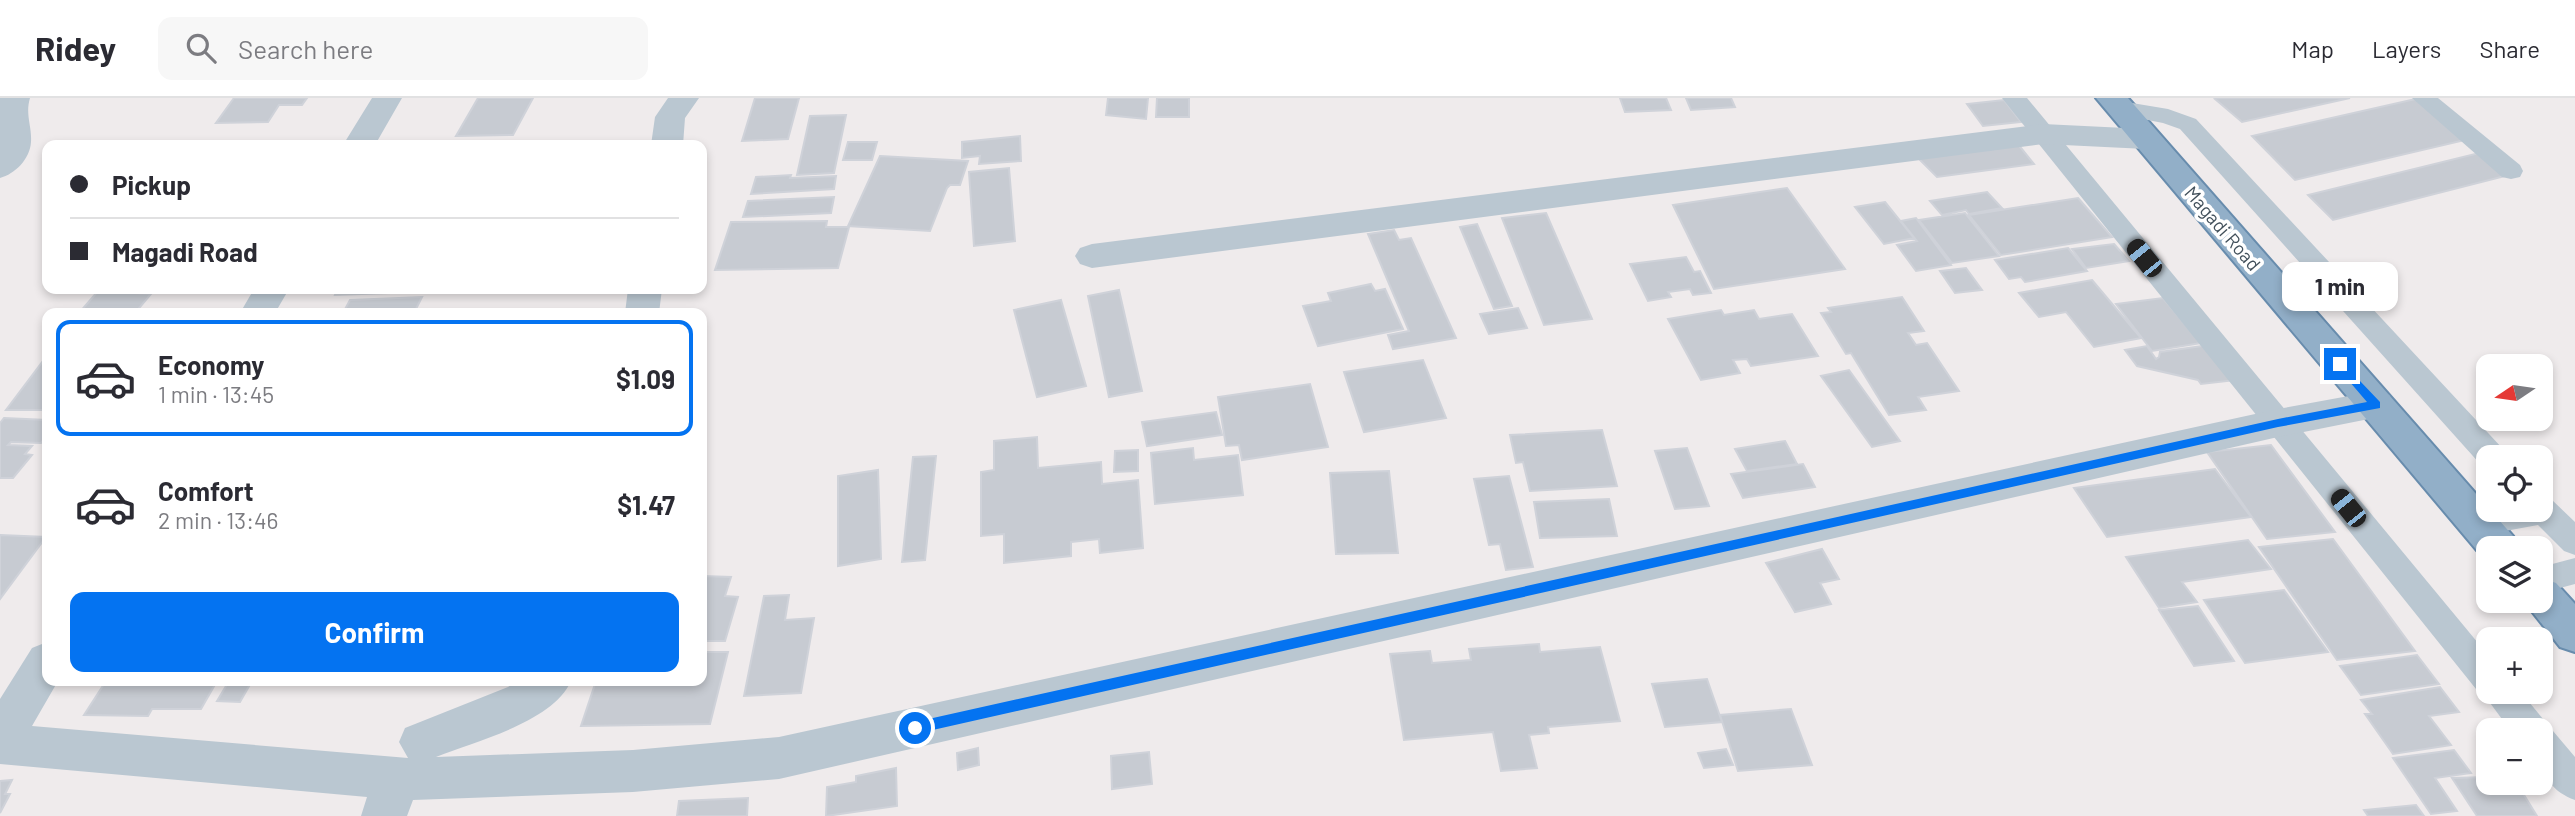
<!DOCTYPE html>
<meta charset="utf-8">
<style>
:root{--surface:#fff;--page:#f7f7f7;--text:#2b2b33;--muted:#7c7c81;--line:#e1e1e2;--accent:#0473f1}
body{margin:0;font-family:Barlow,sans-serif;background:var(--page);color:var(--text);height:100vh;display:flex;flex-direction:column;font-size:26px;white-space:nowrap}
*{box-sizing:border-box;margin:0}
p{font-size:23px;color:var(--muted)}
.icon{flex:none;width:38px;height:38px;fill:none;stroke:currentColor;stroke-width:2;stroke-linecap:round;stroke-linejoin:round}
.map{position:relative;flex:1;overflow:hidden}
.drawer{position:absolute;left:42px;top:210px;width:665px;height:378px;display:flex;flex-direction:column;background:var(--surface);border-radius:14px;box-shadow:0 4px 10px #0003}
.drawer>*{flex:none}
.hud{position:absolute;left:42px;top:42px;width:665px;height:154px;border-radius:14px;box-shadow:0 4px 10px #0003;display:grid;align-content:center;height:154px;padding:0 28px;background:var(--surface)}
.needle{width:46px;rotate:257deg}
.fabs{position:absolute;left:2476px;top:256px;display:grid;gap:14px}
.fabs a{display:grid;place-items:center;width:77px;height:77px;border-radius:14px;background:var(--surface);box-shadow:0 4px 10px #0003;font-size:35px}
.end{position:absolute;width:32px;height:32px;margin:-16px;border:9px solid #0473f1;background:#fff;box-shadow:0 0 0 4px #fff}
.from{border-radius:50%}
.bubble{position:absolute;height:49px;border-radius:14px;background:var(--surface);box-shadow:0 4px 10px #0003;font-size:23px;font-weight:700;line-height:49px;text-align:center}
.car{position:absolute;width:21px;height:42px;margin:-21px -10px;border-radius:9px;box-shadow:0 0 5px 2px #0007;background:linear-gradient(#222 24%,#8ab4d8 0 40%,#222 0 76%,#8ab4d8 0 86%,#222 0)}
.hud b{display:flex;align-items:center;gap:24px;height:66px;font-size:26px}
.hud b+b{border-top:2px solid var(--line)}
.hud i{width:18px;height:18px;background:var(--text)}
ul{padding:12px 0 0;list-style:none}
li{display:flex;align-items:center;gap:21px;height:116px;margin:0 14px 10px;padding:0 14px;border:4px solid transparent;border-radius:14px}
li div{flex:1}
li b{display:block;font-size:26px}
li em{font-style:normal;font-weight:700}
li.current{border-color:var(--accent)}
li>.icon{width:63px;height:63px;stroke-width:1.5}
.action{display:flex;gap:14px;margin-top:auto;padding:14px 28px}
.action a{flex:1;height:80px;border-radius:14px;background:var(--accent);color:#fff;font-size:28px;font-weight:700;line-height:80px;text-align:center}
header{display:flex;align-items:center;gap:42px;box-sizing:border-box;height:98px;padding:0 35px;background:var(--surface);border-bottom:2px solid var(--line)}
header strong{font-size:33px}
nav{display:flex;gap:38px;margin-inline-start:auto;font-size:24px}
.search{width:490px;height:63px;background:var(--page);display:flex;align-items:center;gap:18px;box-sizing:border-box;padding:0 24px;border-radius:14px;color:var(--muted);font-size:26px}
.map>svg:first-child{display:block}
.building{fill:#c7cbd2;stroke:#cfd2d9;stroke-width:2}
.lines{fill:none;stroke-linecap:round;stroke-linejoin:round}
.trunk-casing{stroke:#688cad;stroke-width:4}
.service{fill:#bac7d1;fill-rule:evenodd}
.minor{fill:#bac7d1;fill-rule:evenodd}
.trunk{fill:#92afc8;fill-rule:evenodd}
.route{fill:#0473f1}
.labels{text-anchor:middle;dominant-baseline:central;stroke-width:7;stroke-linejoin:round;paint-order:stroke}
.street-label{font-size:19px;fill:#42505b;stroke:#fff}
</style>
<header>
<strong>Ridey</strong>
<div class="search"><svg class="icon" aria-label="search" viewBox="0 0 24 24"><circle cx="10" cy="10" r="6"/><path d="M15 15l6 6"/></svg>Search here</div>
<nav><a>Map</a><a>Layers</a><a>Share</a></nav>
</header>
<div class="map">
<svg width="2575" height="718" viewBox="0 0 2575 718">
<rect width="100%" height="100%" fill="#efebec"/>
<path class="building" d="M234 0H307L302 7H279L268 24 216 25Z
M478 0H533L513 37 456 38Z
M755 0H799L788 41 742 43Z
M1108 0H1148L1146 21 1106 17Z
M1157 0H1189V19H1156Z
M1620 0H1666L1671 12 1625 14Z
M1686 0H1731L1735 9 1691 12Z
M2350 0 2242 24 2215 1 2219 0Z
M2420 0 2465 42 2295 82 2252 38Z
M2004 2 2021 24 1983 28 1967 6Z
M846 17 834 75 797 77 810 18Z
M1020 38 1021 63 979 66 980 58 962 60V44Z
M514 44 512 47H448L449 45Z
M848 44H877L872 62H843Z
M2017 45 2034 66 1937 79 1917 59Z
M2479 55 2505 78 2333 122 2308 97Z
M880 58 968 63 960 87H950L947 90 930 133 848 128Z
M1009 70 1015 143 974 148 969 74Z
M791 77 790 80 836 78 834 91 751 96 756 79Z
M1787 90 1845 171 1714 191 1673 107Z
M1987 94 2002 110 1969 116 1966 112 1942 117 1930 103Z
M834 99 831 115 743 119 748 103Z
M2078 100 2112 139 2001 157 1969 117Z
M1885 104 1914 140 1884 146 1855 109Z
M1546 115 1592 221 1544 227 1502 120Z
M1965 115 1999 158 1952 165 1919 122Z
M1916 120 1951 167 1916 173 1897 147 1917 143 1901 123Z
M827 123 826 129H849L838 170 715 172 731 124Z
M1477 126 1512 208 1494 211 1460 129Z
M1394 132 1399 142 1411 140 1456 240 1393 251 1388 237 1409 233 1368 136Z
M2114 146 2129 163 2086 170 2072 151Z
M2068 150 2087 173 2025 184 2021 179 2009 181 1995 162Z
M1686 159 1694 174 1700 173 1711 195 1693 197 1690 191 1668 194 1671 199 1648 203 1630 166Z
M1966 170 1982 192 1955 195 1940 173Z
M2092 182 2141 240 2094 249 2066 214 2039 219 2019 195Z
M1371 186 1375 193 1385 191 1403 231 1318 248 1303 208 1331 203 1328 195Z
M338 191H421L419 194 335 197Z
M1119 192 1142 293 1109 299 1088 198Z
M98 193 151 196 135 215H79Z
M422 199 414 215H335H343L350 202Z
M1902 199 1924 233 1908 235 1916 247 1927 245 1959 293 1918 299 1926 312 1889 317 1851 255 1846 256 1821 215 1831 214 1828 210Z
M2163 200 2201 245 2152 253 2116 206Z
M1061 202 1086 288 1037 299 1014 212Z
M1518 210 1527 230 1489 236 1480 216Z
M1721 212 1724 217 1754 212 1759 221 1792 216 1818 258 1751 268 1747 261 1733 262 1740 275 1701 282 1668 221Z
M2209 247 2236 282 2201 286 2198 282 2137 268 2125 252 2147 248 2156 261 2159 259 2160 254Z
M46 259 47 312H6Z
M1423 262 1446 320 1364 334 1344 274Z
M1849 272 1900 343 1872 349 1821 278Z
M1310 286 1328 349 1242 362 1239 347 1226 348 1218 299Z
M1216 314 1222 337 1147 348 1142 324Z
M4 320 47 322V337L41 345 11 344 8 347 32 348 25 356 32 357 13 380H0V325Z
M1602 332 1617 388 1530 393 1523 364 1516 365 1510 337Z
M1037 339 1038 370 1101 364 1102 386 1138 382 1143 450 1100 455 1099 441 1071 444V458L1004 465V436L981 438V374L994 372V343Z
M1785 343 1797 366 1747 373 1735 351Z
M2271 347 2335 434 2267 441 2207 354Z
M1193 350 1194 362 1238 357 1243 397 1155 406 1151 355Z
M1687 350 1709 408 1675 411 1655 353Z
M1138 352V373L1114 374 1115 353Z
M936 358 925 462 902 464 913 359Z
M1803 366 1815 389 1743 400 1731 376Z
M2215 371 2251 419 2107 439 2074 390Z
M878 372 881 461 838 468V378Z
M1389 373 1398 455 1336 456 1330 375Z
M1509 378 1533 469 1506 472 1500 446 1489 447 1474 381Z
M1609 401 1617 438 1540 440 1534 404Z
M0 437 46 439 0 501Z
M2333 441 2415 553 2337 562 2259 449Z
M2248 442 2271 471 2182 484 2197 504 2159 510 2126 459Z
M1822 451 1839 481 1820 485 1831 506 1795 514 1766 465Z
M702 478 731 479 725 498 738 499 725 543H702Z
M2284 492 2328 554 2245 565 2204 502Z
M789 497 785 522 814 520 801 595 744 598 764 498Z
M2198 508 2234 563 2194 568 2159 512Z
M1539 546 1540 554 1600 549 1620 623 1548 629 1549 635 1529 637 1537 670 1501 673 1493 634 1404 642 1390 556 1430 553 1432 565 1471 562 1469 551Z
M702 554H728L710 626 581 628 596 583H702Z
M2417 557 2439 586 2361 597 2340 568Z
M1707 581 1722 624 1665 629 1652 586Z
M106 583H217L201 611H152L148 618 84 617Z
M229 583H252L240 604 217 603Z
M2440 589 2459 614 2429 618 2451 647 2393 656 2365 616H2372L2361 602Z
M1791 611 1812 667 1738 673 1720 617Z
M978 650 979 667 958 672 957 655Z
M1726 651 1733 667 1704 670 1698 655Z
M2454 652 2471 675 2435 680 2457 713 2431 716 2393 660Z
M1149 654 1152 686 1112 691 1111 658Z
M896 670 897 708 826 718 827 689 856 684V678Z
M2488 679V684H2516L2537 718H2477L2452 680Z
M12 682 5 696H10L0 715V683Z
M748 700 747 718H677L679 703Z
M2416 707 2424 718H2368L2364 712Z"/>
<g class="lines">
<defs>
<path id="trunk" d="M2096 0H2128L2513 438 2519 450H2488V463L2485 462Z
M2541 480 2556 485 2575 506V554L2560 549 2523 502H2541Z"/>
</defs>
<use href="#trunk" class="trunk-casing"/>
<path class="service" d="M2002 0H2027L2488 557V593H2520L2543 621 2548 631 2553 633 2575 659V702C2540 689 2541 664 2541 632H2510L2482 594 2476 591Z
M2412 0H2438L2520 67 2523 73 2520 79 2511 81 2502 79Z
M2120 3 2168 11 2196 21 2503 351 2507 359H2488V369L2481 367 2180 31 2163 25 2112 15 2108 10 2112 5Z
M2541 399 2552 402 2575 424V457L2564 453 2538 427 2478 438 2467 435 2463 426 2467 417 2491 411H2541Z
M2575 460V486L2541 495V469Z"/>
<path class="minor" d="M0 0H30C25 17 32 28 31 44 30 61 15 76 0 80Z
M372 0H402L375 47H343Z
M668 0H699L685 20 683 47H651L655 19Z
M2043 26 2146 31 2157 34 2162 41 2157 48 2146 51 2043 46 1092 170 1080 166 1075 158 1080 150 1092 146Z
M254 191H289L275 215H240Z
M628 191H662L659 215H625Z
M2376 293 2389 297 2395 307 2389 317 2278 339 779 681 633 694 413 702 407 718H361L367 699 0 666V601L32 550 47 544V583H58L32 628 408 660 399 644 405 630 508 589 517 583H571C553 624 476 643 436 659L633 652 779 639 2278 311Z"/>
<use href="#trunk" class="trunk"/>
</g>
<path class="route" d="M2340 262 2380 304V310L2278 329 915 636 908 630 915 624 2278 321 2367 304 2337 269 2335 266Z"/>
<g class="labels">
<g class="street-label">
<text transform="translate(2223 130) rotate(49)">Magadi Road</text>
</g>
</g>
</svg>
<div class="fabs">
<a><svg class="needle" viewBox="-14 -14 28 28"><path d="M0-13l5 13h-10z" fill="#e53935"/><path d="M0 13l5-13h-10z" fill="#7c7c81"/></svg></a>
<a><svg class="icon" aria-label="locate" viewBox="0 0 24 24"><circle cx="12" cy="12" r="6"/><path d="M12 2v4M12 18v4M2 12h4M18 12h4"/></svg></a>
<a><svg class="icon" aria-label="layers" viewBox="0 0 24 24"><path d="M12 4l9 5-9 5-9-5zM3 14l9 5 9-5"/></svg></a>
<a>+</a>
<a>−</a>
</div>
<i class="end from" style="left:915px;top:630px"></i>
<i class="end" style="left:2340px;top:266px"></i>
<div class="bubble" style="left:2282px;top:164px;width:116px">1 min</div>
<i class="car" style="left:2144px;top:160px;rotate:321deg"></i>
<i class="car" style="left:2348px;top:410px;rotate:321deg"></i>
<div class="hud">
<b><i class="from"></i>Pickup</b>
<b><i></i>Magadi Road</b>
</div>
<section class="drawer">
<ul>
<li class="current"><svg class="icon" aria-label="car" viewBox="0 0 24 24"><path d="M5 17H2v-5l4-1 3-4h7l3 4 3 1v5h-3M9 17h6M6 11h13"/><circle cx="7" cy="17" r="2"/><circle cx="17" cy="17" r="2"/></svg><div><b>Economy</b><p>1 min · 13:45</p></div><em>$1.09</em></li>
<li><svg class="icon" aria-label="car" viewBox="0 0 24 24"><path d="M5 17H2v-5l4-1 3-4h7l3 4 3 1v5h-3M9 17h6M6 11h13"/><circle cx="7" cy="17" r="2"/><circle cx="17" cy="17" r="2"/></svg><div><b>Comfort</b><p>2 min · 13:46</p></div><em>$1.47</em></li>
</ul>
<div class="action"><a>Confirm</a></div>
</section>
</div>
